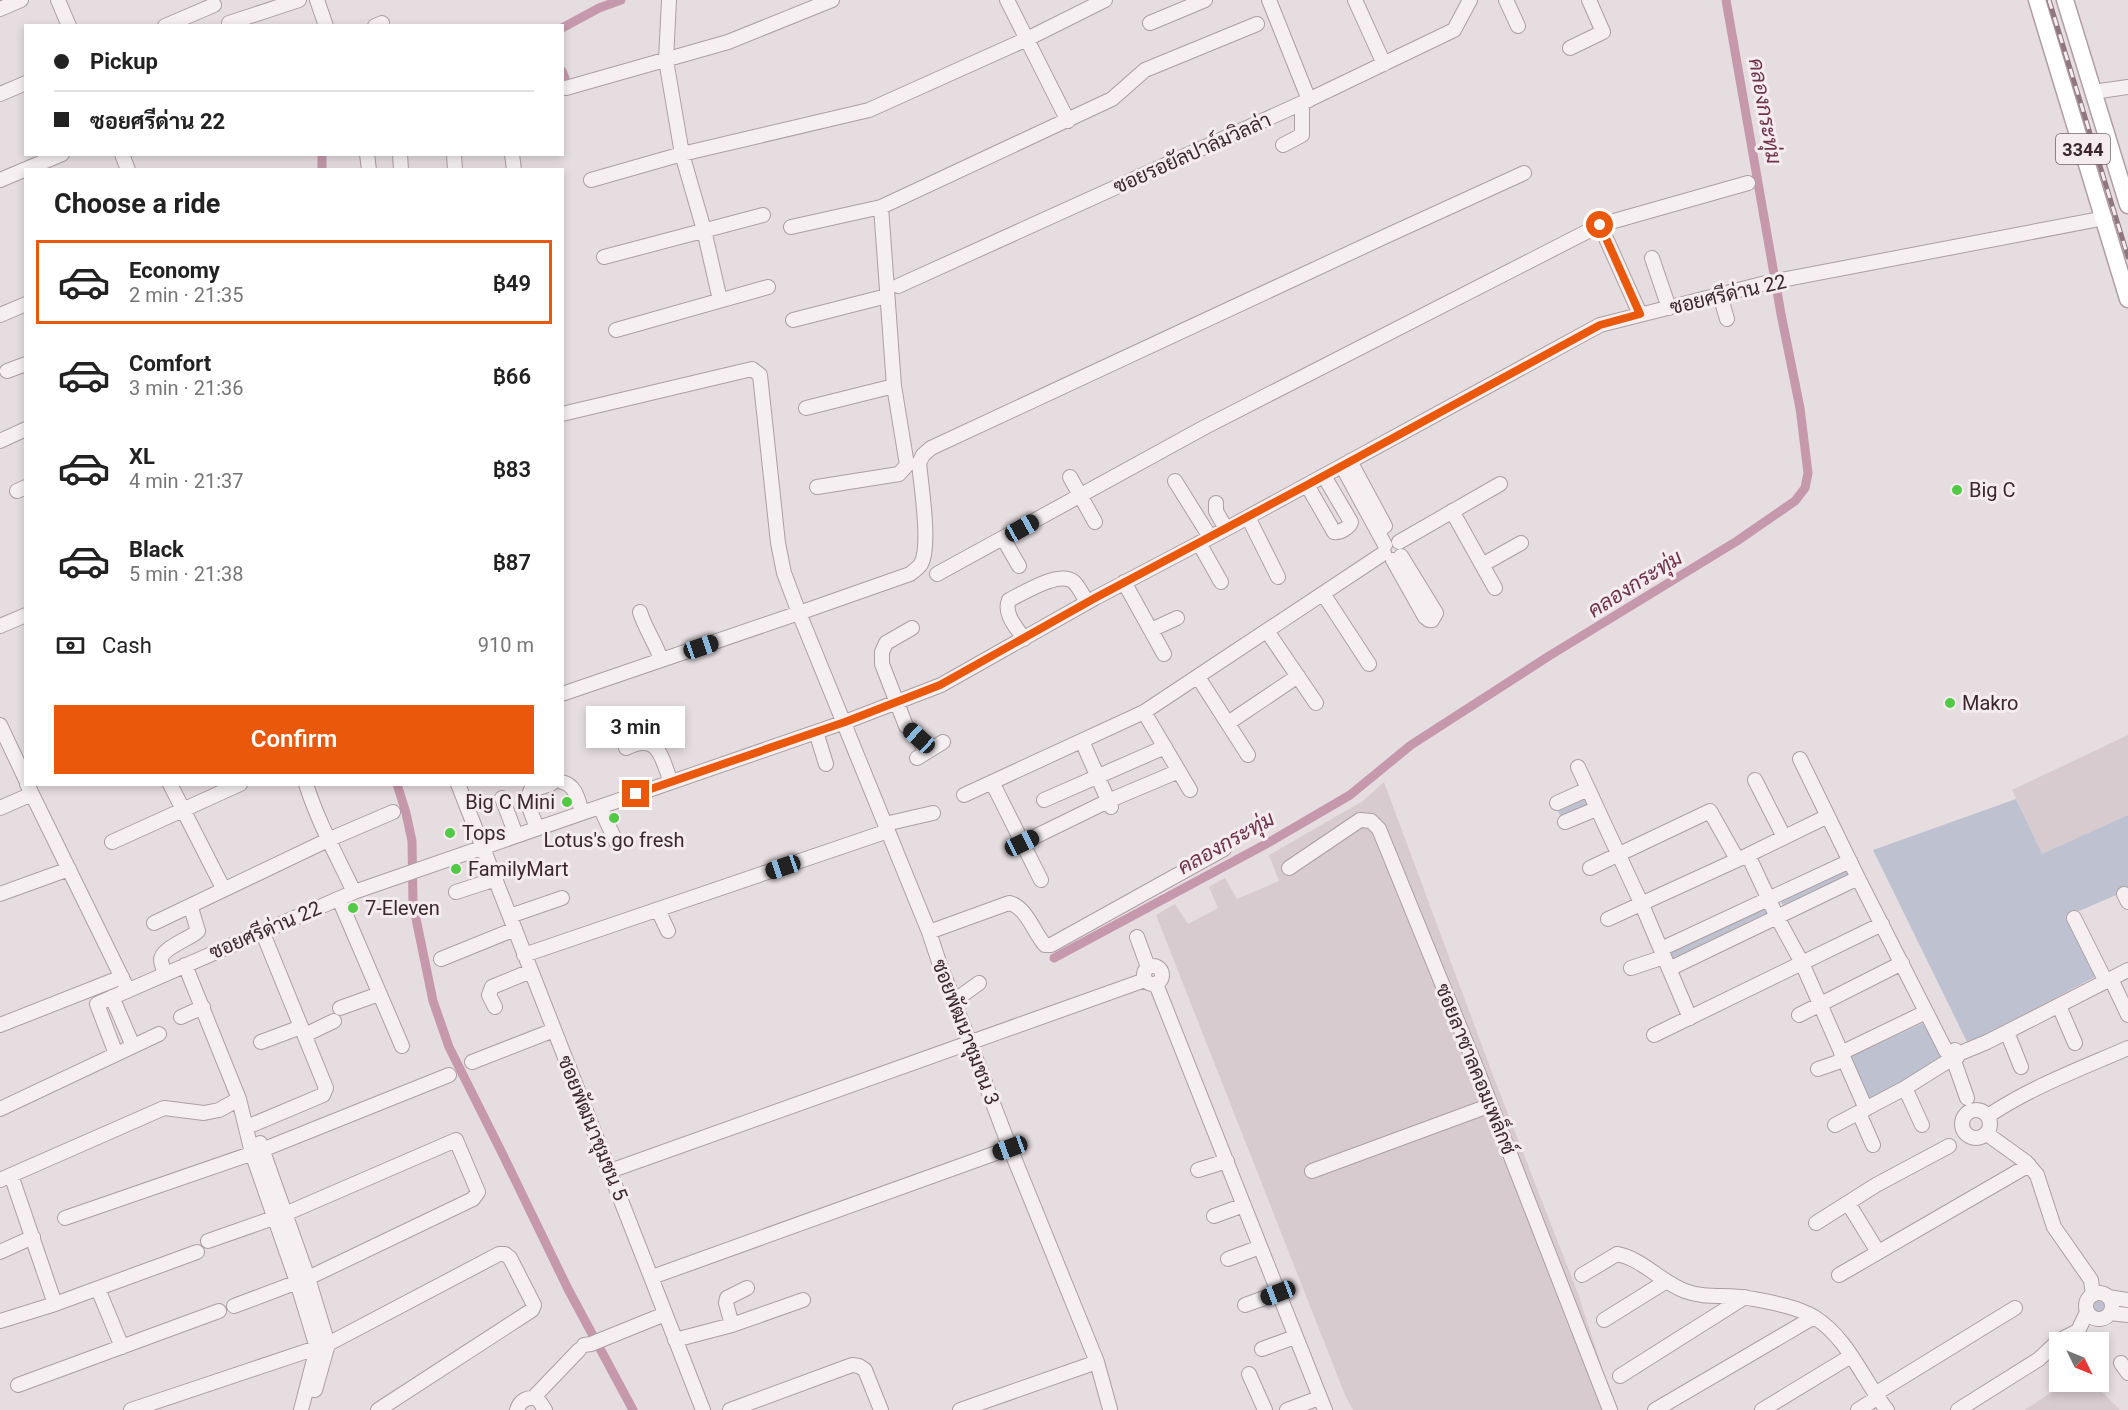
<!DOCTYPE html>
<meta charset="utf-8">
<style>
:root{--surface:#fff;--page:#f2f2f2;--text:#222;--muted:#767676;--line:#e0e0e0;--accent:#ea580c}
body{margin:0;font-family:Roboto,Sarabun,sans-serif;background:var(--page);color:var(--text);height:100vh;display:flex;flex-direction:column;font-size:22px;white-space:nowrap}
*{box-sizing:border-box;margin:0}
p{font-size:20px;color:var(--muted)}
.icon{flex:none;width:33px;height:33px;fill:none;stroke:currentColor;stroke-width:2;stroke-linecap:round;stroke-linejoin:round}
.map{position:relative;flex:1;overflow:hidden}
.panel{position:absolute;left:24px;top:168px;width:540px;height:618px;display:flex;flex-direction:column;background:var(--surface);border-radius:0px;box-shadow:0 3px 9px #0003}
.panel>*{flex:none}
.top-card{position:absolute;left:24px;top:24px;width:540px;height:132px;border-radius:0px;box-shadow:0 3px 9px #0003;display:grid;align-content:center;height:132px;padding:0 30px;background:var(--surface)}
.needle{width:39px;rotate:133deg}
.fabs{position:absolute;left:2049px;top:1332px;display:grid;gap:12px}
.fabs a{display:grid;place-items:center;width:60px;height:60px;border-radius:0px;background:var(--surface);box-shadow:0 3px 9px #0003;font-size:30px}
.end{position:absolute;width:27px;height:27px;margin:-14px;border:8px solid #ea580c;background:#fff;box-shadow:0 0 0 3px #fff}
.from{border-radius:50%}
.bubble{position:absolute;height:42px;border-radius:0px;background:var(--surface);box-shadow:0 3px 9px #0003;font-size:20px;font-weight:600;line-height:42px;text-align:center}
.car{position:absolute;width:18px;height:36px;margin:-18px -9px;border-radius:8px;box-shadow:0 0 4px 2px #0007;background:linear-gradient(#222 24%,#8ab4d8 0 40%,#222 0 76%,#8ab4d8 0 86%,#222 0)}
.top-card b{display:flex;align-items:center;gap:21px;height:57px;font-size:22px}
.top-card b+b{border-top:2px solid var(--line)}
.top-card i{width:15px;height:15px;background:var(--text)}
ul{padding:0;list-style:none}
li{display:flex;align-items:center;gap:18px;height:84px;margin:0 12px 9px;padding:0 18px;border:3px solid transparent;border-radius:0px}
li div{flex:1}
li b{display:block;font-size:22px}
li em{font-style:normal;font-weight:600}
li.active{border-color:var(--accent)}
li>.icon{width:54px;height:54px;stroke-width:1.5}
h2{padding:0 30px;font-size:27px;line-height:72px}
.pay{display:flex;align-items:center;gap:15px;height:66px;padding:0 30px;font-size:22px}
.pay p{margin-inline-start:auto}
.primary-button{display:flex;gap:12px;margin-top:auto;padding:12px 30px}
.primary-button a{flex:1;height:69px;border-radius:0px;background:var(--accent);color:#fff;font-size:24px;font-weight:600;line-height:69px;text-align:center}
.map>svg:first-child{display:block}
.built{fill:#d8cbcf}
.green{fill:#bec2d0}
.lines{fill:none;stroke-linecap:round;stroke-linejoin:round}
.canal{stroke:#c698ac;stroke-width:9}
.minor-casing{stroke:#ac9fa3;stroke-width:16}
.major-casing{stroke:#b29da4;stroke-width:19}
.minor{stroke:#f5eff1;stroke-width:14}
.major{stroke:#fff;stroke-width:16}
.rail-casing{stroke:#8f777f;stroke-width:5}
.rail{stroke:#f4ecef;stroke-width:3;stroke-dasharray:9;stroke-linecap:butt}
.route{stroke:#ea580c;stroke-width:8}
.poi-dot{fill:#51c944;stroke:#f4ecef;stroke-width:2}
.labels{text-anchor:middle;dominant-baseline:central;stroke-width:6;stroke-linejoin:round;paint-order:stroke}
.shield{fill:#f4ecef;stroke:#736268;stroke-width:1.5}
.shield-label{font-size:18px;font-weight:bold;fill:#3c272e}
.street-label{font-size:20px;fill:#3c272e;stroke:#f4ecef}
.poi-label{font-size:20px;fill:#3c272e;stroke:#f4ecef;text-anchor:start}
.water-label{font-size:21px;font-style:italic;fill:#6f324a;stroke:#f4ecef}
</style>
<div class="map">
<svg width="2128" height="1410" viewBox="0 0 2128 1410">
<rect width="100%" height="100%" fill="#e6dde0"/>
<path class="built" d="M2128 735V815L2042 855 2012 790Z
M1384 782 1494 1078 1577 1291 1616 1410H1353L1345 1395 1156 915 1175 904 1188 924 1218 908 1209 887 1225 878 1237 899 1279 881 1269 855 1363 801Z
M2068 1382H2092L2120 1410H2024Z"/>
<path class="green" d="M1585 794 1590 804 1561 818 1557 808Z
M2016 799 2042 854 2128 815V890L2065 917 2095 977 1968 1044 1873 850Z
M1848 865 1853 876 1784 908 1779 897Z
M1765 903 1771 916 1672 964 1666 951Z
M1923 1023 1927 1026 1943 1058 1868 1103 1847 1058Z
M2091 1306a7 7 0 1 1 14 0a7 7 0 1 1-14 0Z"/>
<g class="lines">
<path class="canal" d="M562 28 599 8 621 0
M562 71 565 78
M322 170V154
M397 784 406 813 412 841 413 904 433 1001 449 1047 503 1155 568 1289 633 1410
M1054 958 1266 844 1350 795 1411 745 1549 656 1737 541 1795 501 1805 488 1808 473 1800 408 1781 314 1726 0"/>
<defs>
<path id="minor" d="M58 0 69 26
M317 0 326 26
M669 0 666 60 682 154 704 230 720 300
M1007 0 1068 121
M1269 0 1309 100
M1355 0 1384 64
M1506 0 1518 26
M0 9 21 0
M229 23 299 0
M1150 23 1205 0
M165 26 214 5
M375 26 382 23
M1570 48 1603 32 1589 0
M566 88 728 42 832 0
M2093 92 2128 87
M0 94 26 83
M1283 145 1302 135V103
M122 154 128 170
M367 154 369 170
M400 154 401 170
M454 154 455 170
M512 154 514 170
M0 180 62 154
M591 180 682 154 869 110 1027 39 1105 0
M1600 225 1640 314
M791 227 881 207 1112 99 1145 70 1257 24
M604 257 763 215
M1652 258 1669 308
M898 286 1302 103 1454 30 1470 0
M1720 295 1727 319
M0 315 26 304
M793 320 887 296
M616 330 768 287
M7 371 26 364
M806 408 894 386
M562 414 752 369 760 375 778 543 784 573 799 613 562 694
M0 441 26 429
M1350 461 1385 526
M1342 466 1385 545
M1070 477 1095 522
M1175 481 1210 537
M1307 485 1334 532C1340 533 1350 527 1351 522L1324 476
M817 487 899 474 907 465 894 386 881 207
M17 491 26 487
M1216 503V511L1226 529
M1452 511 1495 588
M1248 517 1278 577
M1003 538 1019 566
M1399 542 1500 484
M1199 543 1221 582
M1393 560 1425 617 1429 620H1432L1436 613 1401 556
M1482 565 1521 543
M937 574 1205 427 1600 225 1748 183
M1124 582 1164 654
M1324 595 1369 664
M640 612C645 629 656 643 661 660
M0 626 26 615
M912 628 886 643 882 652V664L906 726 919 738 925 752
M1151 630 1177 618
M1267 631 1316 703
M1024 639C1017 628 1003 614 1009 600 1024 593 1059 570 1074 582 1079 587 1083 596 1087 602
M1198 677 1248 755
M1144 712 1190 790
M1228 723 1298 676
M0 725 26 780
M816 732 826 764
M1082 741 1111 807
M626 748C659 732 661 757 671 782
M917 758 943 742
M1800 759 1858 878 1946 1051
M1578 767 1642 905 1690 1018
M1755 780 1784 837
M562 782C576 785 578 800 582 812
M992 782 1041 880
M27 784 128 990
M170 784 223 888
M306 784C318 822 337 856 354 892
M458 784 703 1410
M964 795 1144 712 1384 553
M502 798 516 835
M1044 800 1165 747
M1557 803 1588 789
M600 807 616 842
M0 808 32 794
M1565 822 1596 809
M885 824 933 813
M537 828C533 816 524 802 531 790L551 784
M112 842 240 784
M1022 843 1108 801 1179 771
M1748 855 1777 917 1802 963 1866 1109
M1289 868 1360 820 1371 821 1379 829 1476 1067 1610 1410
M1590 868 1710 811 1737 859
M456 892 496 879
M0 894 69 869
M2124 894 2128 902
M339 899 402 1046
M658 910 668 931
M510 916 562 898
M2074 918 2106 982
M1608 919 1748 855 1828 816
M154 923 330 839 393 812
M929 932 1009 903C1026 906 1034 933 1045 945H1051L1224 849
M1137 937 1148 967
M1661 949 1850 861
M524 955 888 831
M441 959 515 929
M185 965 239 1099 252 1153 297 1282 317 1348 301 1410
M1144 975a9 9 0 1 1 18 0a9 9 0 1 1-18 0Z
M1631 968 1664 957
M1669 969 1858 878
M165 974C164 970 161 964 161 960 161 948 190 939 198 931L192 911
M2111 979 2128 1015
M1156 984 1325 1410
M112 997 133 1046
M954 1001 979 983
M2059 1006 2075 1043
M495 1007 489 995 492 987 531 971
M340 1008 379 994
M1799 1015 1902 963
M181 1017 203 1007
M0 1025 122 977
M2007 1032 2021 1067
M305 1035 334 1021
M1654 1035 1882 924
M261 1042 301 1027
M1955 1050 1958 1056 1954 1061 1967 1098
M1841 1053 1926 1012
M116 1054 97 1004 354 892 845 722 941 685 1095 598 1226 529 1600 325 1766 283 2105 218
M1958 1054 1987 1042 2128 970
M472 1062 554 1030
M1818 1069 1844 1060
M1905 1088 1922 1125
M0 1109 159 1034
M1962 1124a14 14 0 1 1 28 0a14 14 0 1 1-28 0Z
M1859 1113 1873 1145
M1988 1116C2031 1087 2080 1069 2128 1048
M1835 1125 1905 1088 1948 1061
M247 1127 323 1095 326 1088 262 931
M1987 1134 2026 1162 2037 1175 2054 1227 2091 1280 2093 1295
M260 1143 308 1278 328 1344 315 1390
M1198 1170 1227 1161
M610 1171 1145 980
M1312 1171 1491 1105
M11 1175 55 1304
M0 1180 164 1108 204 1113 219 1110 239 1099
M1848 1203 1878 1252
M1214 1216 1244 1205
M65 1218 262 1150 449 1075
M1816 1223 1876 1185 1949 1146
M208 1241 285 1214 456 1140 478 1192 473 1199 308 1278 234 1306
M0 1252 33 1237
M1228 1259 1260 1247
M1582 1275 1617 1254C1641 1258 1661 1282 1685 1291 1706 1299 1727 1294 1748 1298 1769 1302 1795 1306 1814 1317 1848 1338 1863 1380 1887 1410
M1839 1275 2029 1165
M652 1277 1010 1148
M98 1289 122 1347
M2086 1306a13 13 0 1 1 26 0a13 13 0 1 1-26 0Z
M2108 1297 2128 1300
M1245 1305 1278 1293
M2110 1313 2128 1315
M1604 1320 1665 1282
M0 1321 55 1304 197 1252
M732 1325 726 1303 727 1298 747 1288
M2062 1339 2078 1331 2087 1312
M675 1340 732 1325 803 1300
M584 1345 591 1344 665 1314
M1262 1349 1295 1337
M2121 1363 2128 1373
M1249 1374 1265 1410
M1620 1376 1745 1297
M18 1385 219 1311
M1875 1394 2015 1308
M533 1398 579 1350
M1110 1409 1097 1362 1010 1148 939 962 929 932 799 613 910 574C914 571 919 567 921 564 931 546 921 485 919 463L923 455 931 448 1384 237 1524 173
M131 1410 328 1344 499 1254H505L510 1258 534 1305 532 1310 378 1410
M517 1410C520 1400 528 1396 538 1399L545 1410
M730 1410 852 1365 859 1366 865 1370 881 1410
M960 1410 1097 1362
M1287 1410 1319 1398
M1655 1410 1814 1317
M1762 1410 1851 1356
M1858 1410 1877 1398
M1958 1410 2039 1359 2056 1343"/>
<path id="major" d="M2037 0 2128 299
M2065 0 2128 205"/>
</defs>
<use href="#minor" class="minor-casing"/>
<use href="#major" class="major-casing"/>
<use href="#minor" class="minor"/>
<use href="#major" class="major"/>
<defs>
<path id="rail" d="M2049 0 2128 257"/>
</defs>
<use href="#rail" class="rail-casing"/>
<use href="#rail" class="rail"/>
</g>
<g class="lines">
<path class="route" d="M636 794 845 722 940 685 1095 598 1307 485 1600 325 1640 314 1600 225"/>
</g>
<g class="poi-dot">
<circle cx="1957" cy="490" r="6"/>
<circle cx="1950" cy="703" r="6"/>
<circle cx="567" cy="802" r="6"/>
<circle cx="614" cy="818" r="6"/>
<circle cx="450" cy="833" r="6"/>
<circle cx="456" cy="869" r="6"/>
<circle cx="353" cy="908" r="6"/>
</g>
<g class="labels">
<rect class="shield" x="2056" y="134" width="54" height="30" rx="4.5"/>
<g class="shield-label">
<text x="2083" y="149">3344</text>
</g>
<g class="street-label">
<text transform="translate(1192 153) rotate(-24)">ซอยรอยัลปาล์มวิลล่า</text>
<text transform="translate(1728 294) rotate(-13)">ซอยศรีด่าน 22</text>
<text transform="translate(265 930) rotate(-23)">ซอยศรีด่าน 22</text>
<text transform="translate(966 1032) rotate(69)">ซอยพัฒนาชุมชน 3</text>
<text transform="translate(1476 1069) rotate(68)">ซอยลาซาลคอมเพล็กซ์</text>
<text transform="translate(593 1128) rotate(68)">ซอยพัฒนาชุมชน 5</text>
</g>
<g class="poi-label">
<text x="1969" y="490">Big C</text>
<text x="1962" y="703">Makro</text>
<text x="555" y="802" text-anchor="end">Big C Mini</text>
<text x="462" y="833">Tops</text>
<text x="614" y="840" text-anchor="middle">Lotus's go fresh</text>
<text x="468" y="869">FamilyMart</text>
<text x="365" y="908">7-Eleven</text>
</g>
<g class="water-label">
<text transform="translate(1765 111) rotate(80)">คลองกระทุ่ม</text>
<text transform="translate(1635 584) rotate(-32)">คลองกระทุ่ม</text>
<text transform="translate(1226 843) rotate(-29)">คลองกระทุ่ม</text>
</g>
</g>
</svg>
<div class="fabs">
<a><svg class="needle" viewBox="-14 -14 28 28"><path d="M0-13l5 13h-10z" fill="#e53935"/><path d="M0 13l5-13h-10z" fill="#767676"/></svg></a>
</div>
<i class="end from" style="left:1600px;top:225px"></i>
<i class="end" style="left:636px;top:794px"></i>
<div class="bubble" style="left:586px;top:706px;width:99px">3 min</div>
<i class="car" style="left:1022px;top:528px;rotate:61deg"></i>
<i class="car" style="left:701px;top:647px;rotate:71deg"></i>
<i class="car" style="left:919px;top:738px;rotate:312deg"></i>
<i class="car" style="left:1022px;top:843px;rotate:64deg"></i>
<i class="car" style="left:783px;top:867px;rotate:251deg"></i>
<i class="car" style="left:1010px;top:1148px;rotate:250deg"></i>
<i class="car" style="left:1278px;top:1293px;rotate:249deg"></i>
<div class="top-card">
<b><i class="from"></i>Pickup</b>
<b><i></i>ซอยศรีด่าน 22</b>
</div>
<section class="panel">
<h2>Choose a ride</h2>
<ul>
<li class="active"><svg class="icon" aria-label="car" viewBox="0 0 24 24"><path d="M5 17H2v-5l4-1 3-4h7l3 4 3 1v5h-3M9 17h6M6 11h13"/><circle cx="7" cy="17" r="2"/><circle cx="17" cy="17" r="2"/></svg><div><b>Economy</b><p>2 min · 21:35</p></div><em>฿49</em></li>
<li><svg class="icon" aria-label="car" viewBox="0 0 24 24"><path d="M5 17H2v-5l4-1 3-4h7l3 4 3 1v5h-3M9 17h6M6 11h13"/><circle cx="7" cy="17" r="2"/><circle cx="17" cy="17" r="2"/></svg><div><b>Comfort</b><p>3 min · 21:36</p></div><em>฿66</em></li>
<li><svg class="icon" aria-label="car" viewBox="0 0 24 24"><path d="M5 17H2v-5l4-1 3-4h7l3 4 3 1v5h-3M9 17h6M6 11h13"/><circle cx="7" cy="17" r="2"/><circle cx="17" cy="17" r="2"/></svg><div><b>XL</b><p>4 min · 21:37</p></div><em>฿83</em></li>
<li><svg class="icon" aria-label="car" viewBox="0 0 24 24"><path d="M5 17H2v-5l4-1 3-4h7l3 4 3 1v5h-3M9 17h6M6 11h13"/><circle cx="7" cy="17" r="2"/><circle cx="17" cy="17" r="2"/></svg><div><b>Black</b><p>5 min · 21:38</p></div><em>฿87</em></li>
</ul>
<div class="pay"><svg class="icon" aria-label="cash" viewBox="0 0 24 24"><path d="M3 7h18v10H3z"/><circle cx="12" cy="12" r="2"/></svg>Cash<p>910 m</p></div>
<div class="primary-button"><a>Confirm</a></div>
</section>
</div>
